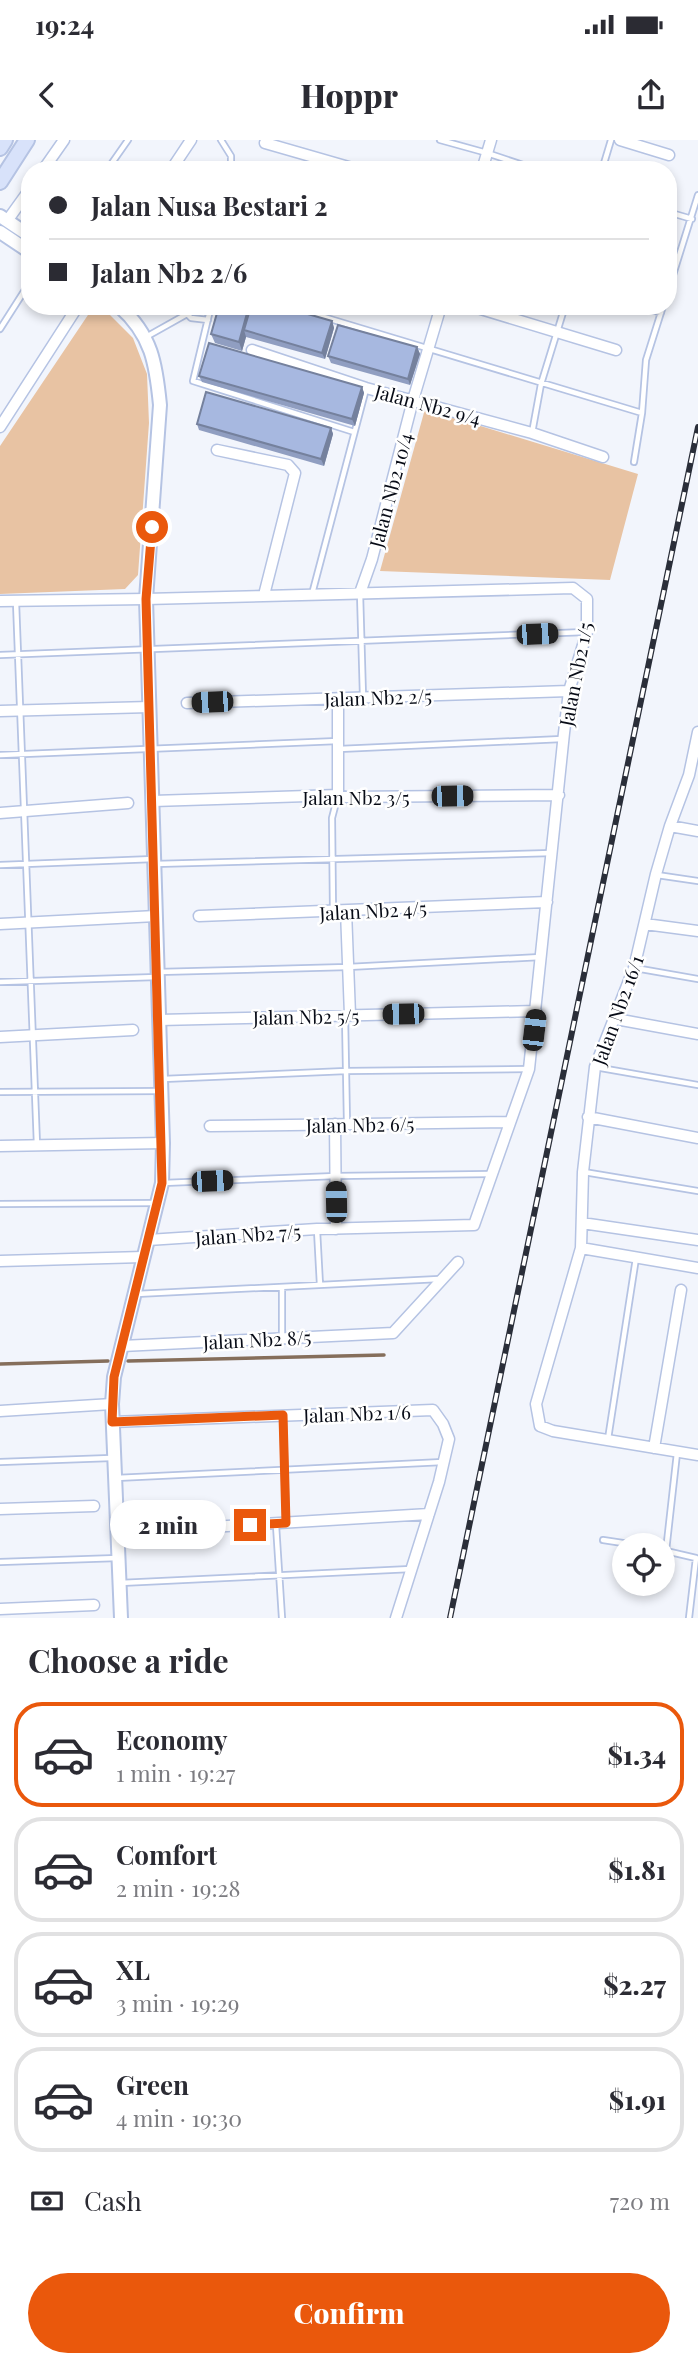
<!DOCTYPE html>
<meta charset="utf-8">
<style>
:root{--surface:#fff;--page:#f2f2f3;--text:#2b2b33;--muted:#7c7c81;--line:#e1e1e2;--accent:#ea580c}
body{margin:0;font-family:"Playfair Display",serif;background:var(--page);color:var(--text);height:100vh;display:flex;flex-direction:column;font-size:26px;white-space:nowrap}
*{box-sizing:border-box;margin:0}
p{font-size:23px;color:var(--muted)}
.icon{flex:none;width:38px;height:38px;fill:none;stroke:currentColor;stroke-width:2;stroke-linecap:round;stroke-linejoin:round}
.map{position:relative;height:1478px;overflow:hidden}
.panel{display:flex;flex-direction:column;background:var(--surface);flex:1}
.panel>*{flex:none}
.top-card{position:absolute;left:21px;top:21px;width:656px;height:154px;border-radius:28px;box-shadow:0 4px 10px #0003;display:grid;align-content:center;height:154px;padding:0 28px;background:var(--surface)}
.tools{position:absolute;left:612px;top:1393px;display:grid;gap:14px}
.tools a{display:grid;place-items:center;width:63px;height:63px;border-radius:50%;background:var(--surface);box-shadow:0 4px 10px #0003;font-size:35px}
.end{position:absolute;width:32px;height:32px;margin:-16px;border:9px solid #ea580c;background:#fff;box-shadow:0 0 0 4px #fff}
.from{border-radius:50%}
.bubble{position:absolute;height:49px;border-radius:24px;background:var(--surface);box-shadow:0 4px 10px #0003;font-size:23px;font-weight:800;line-height:49px;text-align:center}
.car{position:absolute;width:21px;height:42px;margin:-21px -10px;border-radius:9px;box-shadow:0 0 5px 2px #0007;background:linear-gradient(#222 24%,#8ab4d8 0 40%,#222 0 76%,#8ab4d8 0 86%,#222 0)}
.top-card b{display:flex;align-items:center;gap:24px;height:66px;font-size:26px}
.top-card b+b{border-top:2px solid var(--line)}
.top-card i{width:18px;height:18px;background:var(--text)}
ul{padding:0;list-style:none}
li{display:flex;align-items:center;gap:21px;height:105px;margin:0 14px 10px;padding:0 14px;border:4px solid var(--line);border-radius:28px}
li div{flex:1}
li b{display:block;font-size:26px}
li em{font-style:normal;font-weight:800}
li.on{border-color:var(--accent)}
li>.icon{width:63px;height:63px;stroke-width:1.5}
h2{padding:0 28px;font-size:32px;line-height:84px}
.pay{display:flex;align-items:center;gap:18px;height:77px;padding:0 28px;font-size:26px}
.pay p{margin-inline-start:auto}
.action{display:flex;gap:14px;margin-top:auto;padding:14px 28px}
.action a{flex:1;height:80px;border-radius:42px;background:var(--accent);color:#fff;font-size:28px;font-weight:800;line-height:80px;text-align:center}
.status{display:flex;justify-content:space-between;align-items:center;height:49px;padding:0 35px;background:var(--surface);direction:ltr}
.status svg{height:19px;fill:currentColor}
header{display:flex;justify-content:space-between;align-items:center;height:91px;padding:0 28px;background:var(--surface);font-size:32px;font-weight:800}
.map>svg:first-child{display:block}
.green{fill:#e8c3a3}
.lines{fill:none;stroke-linecap:round;stroke-linejoin:round}
.stream{stroke:#856e5b;stroke-width:3.5}
.service-casing{stroke:#b5c3e3;stroke-width:8}
.minor-casing{stroke:#b5c3e3;stroke-width:13}
.tertiary-casing{stroke:#b5c3e3;stroke-width:16}
.secondary-casing{stroke:#b5c3e3;stroke-width:18}
.service{stroke:#fff;stroke-width:4.5}
.minor{stroke:#fff;stroke-width:10}
.tertiary{stroke:#fff;stroke-width:12}
.secondary{stroke:#d8e2fa;stroke-width:14}
.rail-casing{stroke:#2a2e39;stroke-width:6}
.rail{stroke:#fff;stroke-width:3.5;stroke-dasharray:10;stroke-linecap:butt}
.wall{fill:#909ec1}
.shaded-wall{fill:#75819d}
.building{fill:#a7b8e0;stroke:#75819d;stroke-width:2}
.route{stroke:#ea580c;stroke-width:9}
.labels{text-anchor:middle;dominant-baseline:central;stroke-width:5;stroke-linejoin:round;paint-order:stroke}
.street-label{font-size:19px;fill:#070b16;stroke:#fff}
</style>
<div class="status"><b>19:24</b><svg viewBox="0 0 49 12"><path d="M0 12V9h3v3zM5 12V6h3v6zM10 12V3h3v9zM15 12V0h3v12zM26 1h20v11H26zM47 4h2v5h-2z"/></svg></div>
<header><svg class="icon" aria-label="back" viewBox="0 0 24 24"><path d="M15 5l-7 7 7 7"/></svg>Hoppr<svg class="icon" aria-label="share" viewBox="0 0 24 24"><path d="M12 15V3M7 8l5-5 5 5M5 13v7h14v-7"/></svg></header>
<div class="map">
<svg width="698" height="1478" viewBox="0 0 698 1478">
<rect width="100%" height="100%" fill="#f2f5fc"/>
<path class="green" d="M94 166H101L133 198 147 234 149 283 138 435 125 449 0 454V306Z
M425 269 638 334 610 440 380 431Z"/>
<g class="lines">
<path class="stream" d="M128 1221 384 1215
M0 1224 108 1221"/>
<defs>
<path id="service" d="M221 0 231 16V30
M440 0 487 13 538 30
M107 30 128 0
M602 30 611 0
M668 72 692 79
M668 151 698 55
M187 166V174L191 178 208 180
M211 166 193 241 354 292
M287 166 642 273
M640 166 661 173
M0 189 30 142
M146 197 187 174
M532 293 541 244 565 166
M634 322 642 273 646 220 663 166
M360 453 363 557
M312 454 366 249
M16 462 37 1005
M0 515 586 492
M339 609 562 599
M0 615 338 601
M155 724 552 713
M0 725 154 719
M657 735 698 741
M333 771 332 678 338 655
M635 828 698 839
M158 832 348 827 541 817
M0 842 157 837
M345 876 347 983
M595 927 698 945
M163 939 346 931 528 929
M0 952 161 951
M584 1032 698 1051
M163 1043 336 1036 490 1034
M0 1064 156 1063
M317 1090 320 1145
M282 1147V1197
M136 1154 439 1139
M283 1275 286 1382
M608 1299 636 1118
M677 1313 666 1411 696 1418 689 1478
M0 1322 111 1318
M116 1338 443 1322
M276 1385 282 1478
M603 1400 636 1405
M0 1422 118 1418
M120 1443 411 1429"/>
<path id="minor" d="M620 0 669 15
M265 3 359 30
M43 30 64 0
M171 30 191 0
M482 30 491 0
M7 81 30 49
M471 166 616 210
M252 210 366 248 532 293 603 317
M0 287 78 166
M217 310 288 325 295 333 264 455
M360 453 372 419 413 260 441 166
M0 461 146 459 573 448 587 459V492L569 551 564 593 529 929 474 1085 317 1089 148 1100
M338 559V655
M187 563 569 551
M0 571 150 567
M698 592 689 635 670 686 656 734 634 828 595 927 583 1032 581 1108 536 1264 540 1286 553 1291 698 1315
M153 661 338 655 346 657 559 655
M0 673 128 663
M670 686 698 691
M346 771 350 875
M199 776 547 762
M0 784 156 776
M645 784 698 791
M616 879 698 894
M159 880 536 871
M0 897 133 890
M588 977 698 998
M335 984 336 1089
M210 986 509 982
M0 1006 163 1003
M582 1083 698 1100
M581 1108 698 1128
M0 1121 143 1117
M122 1206 393 1193 458 1122
M0 1271 112 1264
M112 1282 433 1270 443 1284 449 1299 439 1342 396 1478
M654 1308 681 1150
M0 1369 94 1366
M145 1391 429 1374
M0 1469 94 1465"/>
<path id="tertiary" d="M0 76 30 96
M0 92 30 112
M119 166C152 195 156 224 160 265L146 459 163 1003 162 1043 114 1237 112 1264 121 1478"/>
<path id="secondary" d="M0 8 5 0
M0 42 27 0"/>
</defs>
<use href="#service" class="service-casing"/>
<use href="#minor" class="minor-casing"/>
<use href="#tertiary" class="tertiary-casing"/>
<use href="#secondary" class="secondary-casing"/>
<use href="#service" class="service"/>
<use href="#minor" class="minor"/>
<use href="#tertiary" class="tertiary"/>
<use href="#secondary" class="secondary"/>
<defs>
<path id="rail" d="M450 1478 698 287"/>
</defs>
<use href="#rail" class="rail-casing"/>
<use href="#rail" class="rail"/>
</g>
<path class="wall" d="M332 181 334 188 325 219 246 197 242 211 215 203 211 194Z
M417 207 420 214 410 245 331 223 328 216Z
M199 236 362 247 364 253 355 286 202 242Z
M197 284 331 288 333 294 324 326 199 290Z"/>
<path class="shaded-wall" d="M249 166H255L244 190 246 197 242 211 239 202Z
M332 181 334 188 325 219 322 213Z
M417 207 420 214 410 245 408 239Z
M362 247 364 253 355 286 352 279Z
M331 288 333 294 324 326 321 319Z"/>
<path class="building" d="M219 166H249L239 202 211 194Z
M251 166H280L332 181 322 213 244 190Z
M338 185 417 207 408 239 328 216Z
M209 203 362 247 352 279 199 236Z
M206 252 331 288 321 319 197 284Z"/>
<g class="lines">
<path class="route" d="M152 387 146 459 162 1043 114 1237 112 1282 283 1275 286 1383 250 1385"/>
</g>
<g class="labels">
<g class="street-label">
<text transform="translate(428 264) rotate(15)">Jalan Nb2 9/4</text>
<text transform="translate(390 350) rotate(-75)">Jalan Nb2 10/4</text>
<text transform="translate(575 534) rotate(-79)">Jalan Nb2 1/5</text>
<text transform="translate(378 557) rotate(-2)">Jalan Nb2 2/5</text>
<text x="356" y="657">Jalan Nb2 3/5</text>
<text transform="translate(373 770) rotate(-3)">Jalan Nb2 4/5</text>
<text transform="translate(617 870) rotate(-70)">Jalan Nb2 16/1</text>
<text transform="translate(306 876) rotate(-1)">Jalan Nb2 5/5</text>
<text transform="translate(360 984) rotate(-1)">Jalan Nb2 6/5</text>
<text transform="translate(248 1094) rotate(-4)">Jalan Nb2 7/5</text>
<text transform="translate(257 1199) rotate(-3)">Jalan Nb2 8/5</text>
<text transform="translate(357 1273) rotate(-2)">Jalan Nb2 1/6</text>
</g>
</g>
</svg>
<div class="tools">
<a><svg class="icon" aria-label="locate" viewBox="0 0 24 24"><circle cx="12" cy="12" r="6"/><path d="M12 2v4M12 18v4M2 12h4M18 12h4"/></svg></a>
</div>
<i class="end from" style="left:152px;top:387px"></i>
<i class="end" style="left:250px;top:1385px"></i>
<div class="bubble" style="left:110px;top:1360px;width:116px">2 min</div>
<i class="car" style="left:537px;top:494px;rotate:88deg"></i>
<i class="car" style="left:212px;top:562px;rotate:268deg"></i>
<i class="car" style="left:452px;top:656px;rotate:89deg"></i>
<i class="car" style="left:403px;top:874px;rotate:269deg"></i>
<i class="car" style="left:534px;top:890px;rotate:7deg"></i>
<i class="car" style="left:212px;top:1041px;rotate:88deg"></i>
<i class="car" style="left:336px;top:1062px;rotate:359deg"></i>
<div class="top-card">
<b><i class="from"></i>Jalan Nusa Bestari 2</b>
<b><i></i>Jalan Nb2 2/6</b>
</div>
</div>
<section class="panel">
<h2>Choose a ride</h2>
<ul>
<li class="on"><svg class="icon" aria-label="car" viewBox="0 0 24 24"><path d="M5 17H2v-5l4-1 3-4h7l3 4 3 1v5h-3M9 17h6M6 11h13"/><circle cx="7" cy="17" r="2"/><circle cx="17" cy="17" r="2"/></svg><div><b>Economy</b><p>1 min · 19:27</p></div><em>$1.34</em></li>
<li><svg class="icon" aria-label="car" viewBox="0 0 24 24"><path d="M5 17H2v-5l4-1 3-4h7l3 4 3 1v5h-3M9 17h6M6 11h13"/><circle cx="7" cy="17" r="2"/><circle cx="17" cy="17" r="2"/></svg><div><b>Comfort</b><p>2 min · 19:28</p></div><em>$1.81</em></li>
<li><svg class="icon" aria-label="car" viewBox="0 0 24 24"><path d="M5 17H2v-5l4-1 3-4h7l3 4 3 1v5h-3M9 17h6M6 11h13"/><circle cx="7" cy="17" r="2"/><circle cx="17" cy="17" r="2"/></svg><div><b>XL</b><p>3 min · 19:29</p></div><em>$2.27</em></li>
<li><svg class="icon" aria-label="car" viewBox="0 0 24 24"><path d="M5 17H2v-5l4-1 3-4h7l3 4 3 1v5h-3M9 17h6M6 11h13"/><circle cx="7" cy="17" r="2"/><circle cx="17" cy="17" r="2"/></svg><div><b>Green</b><p>4 min · 19:30</p></div><em>$1.91</em></li>
</ul>
<div class="pay"><svg class="icon" aria-label="cash" viewBox="0 0 24 24"><path d="M3 7h18v10H3z"/><circle cx="12" cy="12" r="2"/></svg>Cash<p>720 m</p></div>
<div class="action"><a>Confirm</a></div>
</section>
